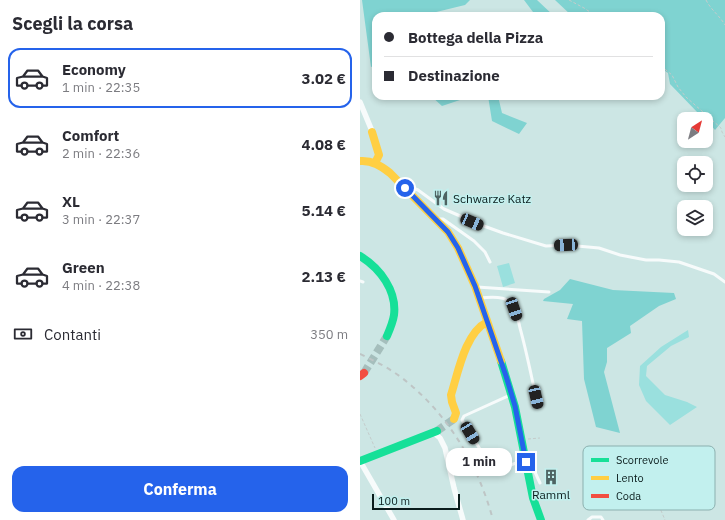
<!DOCTYPE html>
<html lang="it">
<meta charset="utf-8">
<style>
:root{--surface:#fff;--page:#f7f7f7;--text:#2b2b33;--muted:#7c7c81;--line:#e1e1e2;--accent:#2563eb}
body{margin:0;font-family:"IBM Plex Sans",sans-serif;background:var(--page);color:var(--text);height:100vh;display:flex;flex-direction:column;font-size:15px;white-space:nowrap}
*{box-sizing:border-box;margin:0}
p{font-size:13px;color:var(--muted)}
.icon{flex:none;width:22px;height:22px;fill:none;stroke:currentColor;stroke-width:2;stroke-linecap:round;stroke-linejoin:round}
.map{position:relative;flex:1;overflow:hidden}
.sheet{display:flex;flex-direction:column;background:var(--surface);width:360px}
.sheet>*{flex:none}
.banner{position:absolute;left:12px;top:12px;width:293px;height:88px;border-radius:12px;box-shadow:0 2px 6px #0003;display:grid;align-content:center;height:88px;padding:0 12px;background:var(--surface)}
.needle{width:26px;rotate:36deg}
.fabs{position:absolute;left:317px;top:112px;display:grid;gap:8px}
.fabs a{display:grid;place-items:center;width:36px;height:36px;border-radius:8px;background:var(--surface);box-shadow:0 2px 6px #0003;font-size:20px}
.scale{position:absolute;left:12px;bottom:10px;width:88px;box-sizing:border-box;padding-left:4px;border:2px solid #0a1c1c;border-top:0;font-size:11px;line-height:14px;white-space:nowrap;color:#0a1c1c;-webkit-text-stroke:3px #c2f0ee;paint-order:stroke}
.end{position:absolute;width:18px;height:18px;margin:-9px;border:5px solid #2563eb;background:#fff;box-shadow:0 0 0 2px #fff}
.from{border-radius:50%}
.bubble{position:absolute;height:28px;border-radius:12px;background:var(--surface);box-shadow:0 2px 6px #0003;font-size:13px;font-weight:800;line-height:28px;text-align:center}
.car{position:absolute;width:12px;height:24px;margin:-12px -6px;border-radius:5px;box-shadow:0 0 3px 1px #0007;background:linear-gradient(#222 24%,#8ab4d8 0 40%,#222 0 76%,#8ab4d8 0 86%,#222 0)}
.banner b{display:flex;align-items:center;gap:14px;height:38px;font-size:15px}
.banner b+b{border-top:1px solid var(--line)}
.banner i{width:10px;height:10px;background:var(--text)}
ul{padding:0;list-style:none}
li{display:flex;align-items:center;gap:12px;height:60px;margin:0 8px 6px;padding:0 4px;border:2px solid transparent;border-radius:12px}
li div{flex:1}
li b{display:block;font-size:15px}
li em{font-style:normal;font-weight:800}
li.current{border-color:var(--accent)}
li>.icon{width:36px;height:36px;stroke-width:1.5}
h2{padding:0 12px;font-size:18px;line-height:48px}
.pay{display:flex;align-items:center;gap:10px;height:44px;padding:0 12px;font-size:15px}
.pay p{margin-inline-start:auto}
.cta{display:flex;gap:8px;margin-top:auto;padding:8px 12px}
.cta a{flex:1;height:46px;border-radius:12px;background:var(--accent);color:#fff;font-size:16px;font-weight:800;line-height:46px;text-align:center}
main{display:flex;flex:1;min-height:0}
.map>svg:first-child{display:block}
.green{fill:#9ae0de}
.forest{fill:#7fd3d1}
.lines{fill:none;stroke-linecap:round;stroke-linejoin:round}
.secondary-tunnel{stroke:#a5bebc;stroke-width:8;stroke-dasharray:8 4;stroke-linecap:butt}
.path{stroke:#c4cccb;stroke-width:1;stroke-dasharray:3 2;stroke-linecap:butt}
.lane{stroke:#f7fbfb;stroke-width:3}
.street{stroke:#f7fbfb;stroke-width:5.5}
.fast{stroke:#16e098;stroke-width:8}
.slow{stroke:#ffcf43;stroke-width:8}
.jam{stroke:#f24e42;stroke-width:8}
.rail{stroke:#bec5c5;stroke-width:2;stroke-dasharray:5 5;stroke-linecap:butt}
.route{stroke:#2563eb;stroke-width:5}
.labels{text-anchor:middle;dominant-baseline:central;stroke-width:3;stroke-linejoin:round;paint-order:stroke}
.poi-label{font-size:12px;fill:#0a1c1c;stroke:#c2f0ee;text-anchor:start}
.key{fill:#c2f0ee;stroke:#8bb0af;stroke-width:1}
.key-label{font-size:11px;fill:#0a1c1c}
</style>
<main>
<section class="sheet">
<h2>Scegli la corsa</h2>
<ul>
<li class="current"><svg class="icon" aria-label="car" viewBox="0 0 24 24"><path d="M5 17H2v-5l4-1 3-4h7l3 4 3 1v5h-3M9 17h6M6 11h13"/><circle cx="7" cy="17" r="2"/><circle cx="17" cy="17" r="2"/></svg><div><b>Economy</b><p>1 min · 22:35</p></div><em>3.02 €</em></li>
<li><svg class="icon" aria-label="car" viewBox="0 0 24 24"><path d="M5 17H2v-5l4-1 3-4h7l3 4 3 1v5h-3M9 17h6M6 11h13"/><circle cx="7" cy="17" r="2"/><circle cx="17" cy="17" r="2"/></svg><div><b>Comfort</b><p>2 min · 22:36</p></div><em>4.08 €</em></li>
<li><svg class="icon" aria-label="car" viewBox="0 0 24 24"><path d="M5 17H2v-5l4-1 3-4h7l3 4 3 1v5h-3M9 17h6M6 11h13"/><circle cx="7" cy="17" r="2"/><circle cx="17" cy="17" r="2"/></svg><div><b>XL</b><p>3 min · 22:37</p></div><em>5.14 €</em></li>
<li><svg class="icon" aria-label="car" viewBox="0 0 24 24"><path d="M5 17H2v-5l4-1 3-4h7l3 4 3 1v5h-3M9 17h6M6 11h13"/><circle cx="7" cy="17" r="2"/><circle cx="17" cy="17" r="2"/></svg><div><b>Green</b><p>4 min · 22:38</p></div><em>2.13 €</em></li>
</ul>
<div class="pay"><svg class="icon" aria-label="cash" viewBox="0 0 24 24"><path d="M3 7h18v10H3z"/><circle cx="12" cy="12" r="2"/></svg>Contanti<p>350 m</p></div>
<div class="cta"><a>Conferma</a></div>
</section>
<div class="map">
<svg width="365" height="520" viewBox="0 0 365 520">
<rect width="100%" height="100%" fill="#cce6e4"/>
<path class="green" d="M149 263 155 283 143 287 137 266Z
M328 330 329 337 311 346 287 366 286 376 305 395 327 402 337 407 310 425 286 401 279 385 280 366 301 347Z"/>
<path class="forest" d="M2 0H110L105 5 68 14 69 16H16V65L11 67Z
M164 0H177L194 16H176Z
M195 0H365V118L355 130 346 119 339 114 310 84 308 73 301 68V16H212Z
M71 96H105L106 98 82 106Z
M128 96H138L142 113 167 123 159 134 132 121Z
M210 279 253 290 314 293 316 299 299 306 270 326 271 333 247 348V362L244 372 260 433 236 427 224 379 222 321 207 319 213 304 183 301 184 299 200 290Z"/>
<g class="lines">
<path class="secondary-tunnel" d="M4 373 27 336
M77 431 94 419"/>
<path class="path" d="M209 0 224 8 236 16
M346 0C351 10 360 16 365 25
M301 66 312 75 318 87 326 97 361 128 362 132 365 137
M0 414 15 448
M168 439 180 438
M297 501 305 520"/>
<path class="lane" d="M47 188 51 187 58 190 84 209 121 225 143 233 186 246 206 245 239 248 260 255 286 260H299L319 262 354 274 365 282
M78 219H83L114 241 125 252 130 262
M0 281 3 282
M117 287 189 292
M120 298C128 297 144 296 150 302 156 308 158 319 160 328 167 353 172 380 178 406
M150 395 104 416 102 420 126 459 136 470 165 460
M169 464 174 470 180 483
M228 520 232 517H241L243 520"/>
<path class="street" d="M0 102 12 131
M74 433 80 438 85 448 94 488 103 520
M0 461 34 520"/>
<path class="fast" d="M0 256C20 268 37 291 34 315 33 322 30 329 27 336
M141 361 155 407 173 498 181 520
M0 461 77 431"/>
<path class="slow" d="M12 132 19 155 15 163
M0 161C12 160 21 166 30 173L88 232 98 248 115 286 141 361
M94 419 96 413 92 402 91 395C98 373 105 333 127 322"/>
<path class="jam" d="M0 376 4 373"/>
<path class="rail" d="M0 354C17 362 33 370 47 382 90 417 119 467 133 520"/>
</g>
<g class="lines">
<path class="route" d="M45 188 88 232 98 248 115 286 146 376 155 406 166 462"/>
</g>
<defs>
<symbol id="restaurant-bare" viewBox="-9 -9 18 18"><path d="M-5-6h1v4h1v-4h1v4h1v-4h1v5L-1.5 .5V6h-2V.5L-5-1ZM5-6V6H3V1.5H1.5Q1.5-4 5-6Z" fill="#4e6362" stroke="#c2f0ee" stroke-width="2.5" paint-order="stroke"/></symbol>
<symbol id="building-bare" viewBox="-9 -9 18 18"><path d="M-4-6H4V6H1V3H-1V6H-4ZM-2.5-4.3h1.7v1.8h-1.7ZM.8-4.3h1.7v1.8H.8ZM-2.5-1h1.7V.8h-1.7ZM.8-1h1.7V.8H.8Z" fill="#4e6362" stroke="#c2f0ee" stroke-width="2.5" paint-order="stroke"/></symbol>
</defs>
<g fill-rule="evenodd">
<use href="#restaurant-bare" x="70" y="187" width="22" height="22"/>
<use href="#building-bare" x="180" y="466" width="22" height="22"/>
</g>
<g class="labels">
<g class="poi-label">
<text x="93" y="198">Schwarze Katz</text>
<text x="191" y="494" text-anchor="middle">Ramml</text>
</g>
</g>
<rect x="223" y="446" width="132" height="64" rx="6" class="key"/>
<rect x="231" y="458" width="18" height="4" fill="#16e098"/>
<rect x="231" y="476" width="18" height="4" fill="#ffcf43"/>
<rect x="231" y="494" width="18" height="4" fill="#f24e42"/>
<g class="key-label">
<text x="256" y="464">Scorrevole</text>
<text x="256" y="482">Lento</text>
<text x="256" y="500">Coda</text>
</g>
</svg>
<div class="fabs">
<a><svg class="needle" viewBox="-14 -14 28 28"><path d="M0-13l5 13h-10z" fill="#e53935"/><path d="M0 13l5-13h-10z" fill="#7c7c81"/></svg></a>
<a><svg class="icon" aria-label="locate" viewBox="0 0 24 24"><circle cx="12" cy="12" r="6"/><path d="M12 2v4M12 18v4M2 12h4M18 12h4"/></svg></a>
<a><svg class="icon" aria-label="layers" viewBox="0 0 24 24"><path d="M12 4l9 5-9 5-9-5zM3 14l9 5 9-5"/></svg></a>
</div>
<div class="scale">100 m</div>
<i class="end from" style="left:45px;top:188px"></i>
<i class="end" style="left:166px;top:462px"></i>
<div class="bubble" style="left:86px;top:448px;width:66px">1 min</div>
<i class="car" style="left:112px;top:222px;rotate:113deg"></i>
<i class="car" style="left:206px;top:245px;rotate:267deg"></i>
<i class="car" style="left:154px;top:309px;rotate:161deg"></i>
<i class="car" style="left:176px;top:397px;rotate:167deg"></i>
<i class="car" style="left:110px;top:433px;rotate:149deg"></i>
<div class="banner">
<b><i class="from"></i>Bottega della Pizza</b>
<b><i></i>Destinazione</b>
</div>
</div>
</main>
